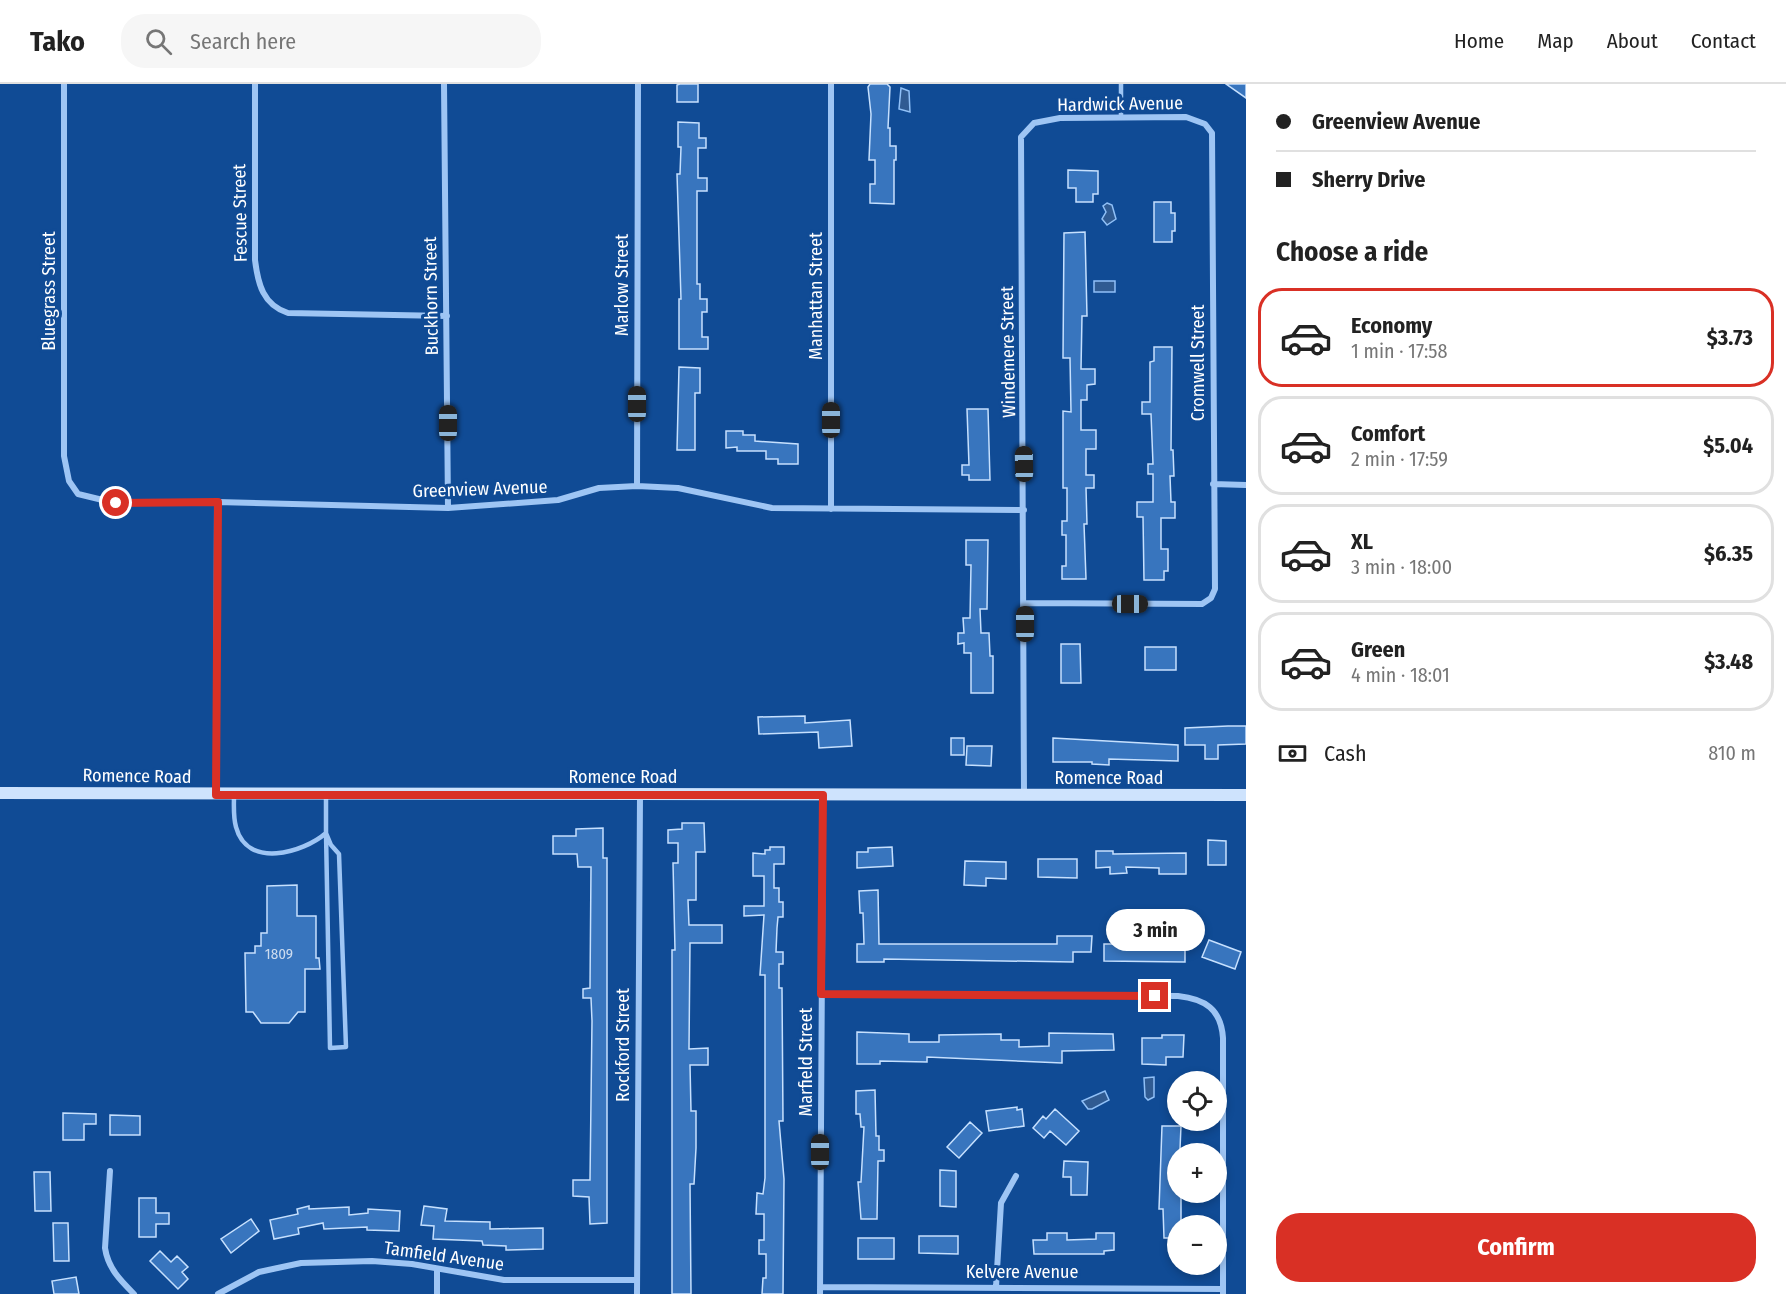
<!DOCTYPE html>
<meta charset="utf-8">
<style>
:root{--surface:#fff;--page:#f6f6f6;--text:#222;--muted:#767676;--line:#e0e0e0;--accent:#d93025}
body{margin:0;font-family:"Fira Sans Condensed",sans-serif;background:var(--page);color:var(--text);height:100vh;display:flex;flex-direction:column;font-size:22px;white-space:nowrap}
*{box-sizing:border-box;margin:0}
p{font-size:20px;color:var(--muted)}
.icon{flex:none;width:33px;height:33px;fill:none;stroke:currentColor;stroke-width:2;stroke-linecap:round;stroke-linejoin:round}
.map{position:relative;flex:1;overflow:hidden}
.drawer{display:flex;flex-direction:column;background:var(--surface);width:540px}
.drawer>*{flex:none}
.top-card{display:grid;align-content:center;height:132px;padding:0 30px;background:var(--surface)}
.fabs{position:absolute;left:1167px;top:987px;display:grid;gap:12px}
.fabs a{display:grid;place-items:center;width:60px;height:60px;border-radius:50%;background:var(--surface);box-shadow:0 3px 9px #0003;font-size:30px}
.end{position:absolute;width:27px;height:27px;margin:-14px;border:8px solid #d93025;background:#fff;box-shadow:0 0 0 3px #fff}
.from{border-radius:50%}
.bubble{position:absolute;height:42px;border-radius:21px;background:var(--surface);box-shadow:0 3px 9px #0003;font-size:20px;font-weight:700;line-height:42px;text-align:center}
.car{position:absolute;width:18px;height:36px;margin:-18px -9px;border-radius:8px;box-shadow:0 0 4px 2px #0007;background:linear-gradient(#222 24%,#8ab4d8 0 40%,#222 0 76%,#8ab4d8 0 86%,#222 0)}
.top-card b{display:flex;align-items:center;gap:21px;height:57px;font-size:22px}
.top-card b+b{border-top:2px solid var(--line)}
.top-card i{width:15px;height:15px;background:var(--text)}
ul{padding:0;list-style:none}
li{display:flex;align-items:center;gap:18px;height:99px;margin:0 12px 9px;padding:0 18px;border:3px solid var(--line);border-radius:24px}
li div{flex:1}
li b{display:block;font-size:22px}
li em{font-style:normal;font-weight:700}
li.current{border-color:var(--accent)}
li>.icon{width:54px;height:54px;stroke-width:1.5}
h2{padding:0 30px;font-size:27px;line-height:72px}
.pay{display:flex;align-items:center;gap:15px;height:66px;padding:0 30px;font-size:22px}
.pay p{margin-inline-start:auto}
.button{display:flex;gap:12px;margin-top:auto;padding:12px 30px}
.button a{flex:1;height:69px;border-radius:24px;background:var(--accent);color:#fff;font-size:24px;font-weight:700;line-height:69px;text-align:center}
header{display:flex;align-items:center;gap:36px;box-sizing:border-box;height:84px;padding:0 30px;background:var(--surface);border-bottom:2px solid var(--line)}
header strong{font-size:28px}
nav{display:flex;gap:33px;margin-inline-start:auto;font-size:21px}
.search{width:420px;height:54px;background:var(--page);display:flex;align-items:center;gap:15px;box-sizing:border-box;padding:0 21px;border-radius:24px;color:var(--muted);font-size:22px}
main{display:flex;flex:1;min-height:0}
.map>svg:first-child{display:block}
.water{fill:#305b92;stroke:#90c0f7;stroke-width:1.5}
.building{fill:#3875be;stroke:#c6e0fe;stroke-width:1.5}
.lines{fill:none;stroke-linecap:round;stroke-linejoin:round}
.lane{stroke:#9ec5f4;stroke-width:4.5}
.street{stroke:#9ec5f4;stroke-width:6}
.secondary{stroke:#cee3fd;stroke-width:12}
.route{stroke:#d93025;stroke-width:8}
.labels{text-anchor:middle;dominant-baseline:central;stroke-width:6;stroke-linejoin:round;paint-order:stroke}
.number-label{font-size:15px;fill:#cddcef}
.street-label{font-size:18px;fill:#fff;stroke:#104b95}
</style>
<header>
<strong>Tako</strong>
<div class="search"><svg class="icon" aria-label="search" viewBox="0 0 24 24"><circle cx="10" cy="10" r="6"/><path d="M15 15l6 6"/></svg>Search here</div>
<nav><a>Home</a><a>Map</a><a>About</a><a>Contact</a></nav>
</header>
<main>
<div class="map">
<svg width="1246" height="1210" viewBox="0 0 1246 1210">
<rect width="100%" height="100%" fill="#104b95"/>
<path class="water" d="M901 4 909 7 910 28 899 25Z
M1107 119 1112 121 1116 135 1107 141 1102 135 1106 128 1103 122Z
M1094 197H1115V208H1094Z
M1154 993V1013L1148 1016 1145 1013 1144 994Z
M1105 1007 1109 1016 1092 1025H1088L1082 1017Z"/>
<path class="building" d="M680 0H698V18H677V1Z
M870 0H887L890 3 888 44H890V62H896V76H894V120L870 119V100H875V76H869L871 30 868 3Z
M1226 0H1246V14Z
M678 38 699 39V54H706V64H698V94H707V107H697V200H700V215H707V228H702V253H708V265H679V215H681L677 90H680L681 63H678Z
M1068 86 1098 87V110H1093V118H1076V104H1068Z
M1154 118H1171V129H1175V147H1172V158H1154Z
M1085 148 1087 232H1082L1081 285H1095V300L1087 301V316H1081V346H1096V365H1086V391H1094V404H1086L1087 440H1084L1086 495H1062V482H1066V451H1062V437H1067V404H1063V327L1071 328 1070 274H1063L1064 149Z
M1154 263H1172L1171 366H1173L1174 392H1170L1171 418H1175V434H1161V465H1168V487H1164V496H1144L1143 433H1137V418H1153V390H1148V380H1153L1151 330H1142V318H1150V278L1154 277Z
M679 283 700 284V309H695V366H677Z
M967 325H988L990 396H969V391H962V381H969Z
M726 347H743V351H755V357L798 360V380H778V375H766V367H737V363L726 364Z
M966 456H988L987 525H980L981 549H989L990 572H993V609H971V569H964V559L958 560V549H964L963 534H970L971 481H966Z
M1061 560H1080L1081 599H1061Z
M1145 563H1176V586H1145Z
M805 632V639L850 636 852 662 819 664 818 648 759 650 758 633Z
M1228 642H1246V660L1218 661V675H1205V661H1185V644Z
M951 654H964V671H951Z
M1053 654 1178 661V677L1109 675V681L1092 680V678H1053Z
M967 662H992L991 682 966 681Z
M682 739H704L705 768H696V816H688L689 841H722V859H690L689 965 708 964V981H690L691 1027H696V1064L694 1100H690L691 1210H672V866H675L673 779H678V759H668V746L682 745Z
M603 744V774H607V1139L590 1140 589 1113 573 1112V1096H590L592 937 591 914H583V905L590 904 591 783H578L577 770H553V752H576V745Z
M1208 756 1226 757V781H1208Z
M770 763H784V780H774V804H779V818H783V833H778L777 844 776 868H783V880H779V904H782L783 1037H779L784 1095 783 1210H762L763 1194H766V1170H759V1156H764V1130H756L757 1109 763 1110 765 1094V891H760L764 831 744 832V822H764V792H753V769L765 770V766H770Z
M892 763 893 782 857 784V768H868V764Z
M1096 767H1113V770L1186 769V790H1159V784L1126 783 1127 789 1110 790V783L1096 784Z
M1038 775H1077V794L1038 793Z
M965 777 1006 778V795L986 794V802L964 801Z
M297 801V832H316V874H319L320 885H305V928H298L289 939H261L253 928H246L245 869H255V862H261V849H267V802Z
M878 806 879 860H1057V852H1092L1091 868H1073V878L884 875V878H857V860H864L863 829H860L859 807Z
M1209 856 1241 868 1235 885 1202 873Z
M1165 858H1185V878L1104 877V860H1136V865H1165Z
M857 948 909 950V958H939V951L1001 950V956H1019V963L1049 962V949L1113 950 1114 966 1062 967V979L927 973V978L880 977V980H857Z
M1162 951H1184L1183 973H1166V981L1142 980V954H1162Z
M875 1006 876 1052H879V1066H884V1077H878L877 1135H861L858 1098H861L864 1043H861L860 1030H856V1007Z
M1017 1023V1026L1022 1025 1024 1042 989 1047 986 1027Z
M1055 1025 1079 1047 1066 1061 1050 1047 1044 1054 1033 1044 1043 1032 1046 1035Z
M63 1029 96 1030V1040H84V1056H63Z
M110 1031 140 1032V1051H110Z
M970 1038 982 1049 959 1074 947 1063Z
M1162 1042H1181L1178 1110H1181V1142H1178V1154H1164L1163 1125H1159Z
M1064 1077 1088 1078 1087 1111H1071V1093H1063Z
M940 1086 956 1087V1123L940 1122Z
M34 1088H50L51 1127H35Z
M139 1114H156V1129H169V1140H156V1153H139Z
M309 1122V1125L349 1123V1131L368 1129V1125L400 1127 399 1147 367 1146V1143L324 1145 323 1139 298 1144 299 1150 274 1155 270 1136 298 1130 297 1125Z
M424 1122 447 1125 445 1137 490 1138V1145L543 1144V1165L506 1166V1162L483 1161 482 1157 433 1155 434 1142 421 1141Z
M251 1135 259 1147 231 1169 221 1155Z
M53 1139H68L69 1177H54Z
M1047 1149H1067V1156L1096 1155V1149H1114V1166L1104 1167V1170H1034L1033 1156H1047Z
M919 1152H958V1170L919 1169Z
M858 1154H894V1175H858Z
M160 1167 171 1178 177 1172 188 1183 182 1188 188 1195 178 1205 150 1177Z
M76 1193 79 1210H54L52 1197Z"/>
<g class="lines">
<path class="lane" d="M1121 0V33
M234 711C234 721 233 733 236 743 247 785 303 769 326 749V712
M326 749 331 761 339 770 346 963 330 964Z"/>
<path class="street" d="M64 0V372L69 397 78 410 115 419 217 418 448 424 558 416 599 404 637 402 678 404 772 424 1024 426
M255 0V176C258 200 263 221 288 229L447 232
M444 0 448 424
M831 0V425
M1213 400 1246 401
M637 402 638 0
M216 711 217 418
M1024 712 1021 53 1034 39 1060 34 1186 33 1205 40 1212 49 1215 505 1211 514 1202 520 1025 519
M821 910 1178 912C1205 915 1221 925 1223 954V1210
M110 1087 105 1164C108 1184 120 1196 134 1210
M820 1203 1223 1205
M996 1203 1001 1119 1016 1092
M218 1210 259 1188 301 1179 372 1177 412 1180 504 1196H637
M437 1210V1186
M637 1210 640 712
M820 1210 823 711"/>
<path class="secondary" d="M0 709 1246 711"/>
</g>
<g class="lines">
<path class="route" d="M116 419 218 418 216 711H823L821 910 1155 912"/>
</g>
<g class="labels">
<g class="number-label">
<text x="279" y="870">1809</text>
</g>
<g class="street-label">
<text transform="translate(1120 20) rotate(-1)">Hardwick Avenue</text>
<text transform="translate(240 129) rotate(-91)">Fescue Street</text>
<text transform="translate(622 201) rotate(-90)">Marlow Street</text>
<text transform="translate(49 207) rotate(-90)">Bluegrass Street</text>
<text transform="translate(431 212) rotate(-91)">Buckhorn Street</text>
<text transform="translate(816 212) rotate(-90)">Manhattan Street</text>
<text transform="translate(1008 268) rotate(-91)">Windemere Street</text>
<text transform="translate(1198 279) rotate(-90)">Cromwell Street</text>
<text transform="translate(480 405) rotate(-2)">Greenview Avenue</text>
<text transform="translate(137 692) rotate(1)">Romence Road</text>
<text x="623" y="693">Romence Road</text>
<text x="1109" y="694">Romence Road</text>
<text transform="translate(623 961) rotate(-90)">Rockford Street</text>
<text transform="translate(806 978) rotate(-90)">Marfield Street</text>
<text transform="translate(444 1172) rotate(8)">Tamfield Avenue</text>
<text x="1022" y="1188">Kelvere Avenue</text>
</g>
</g>
</svg>
<div class="fabs">
<a><svg class="icon" aria-label="locate" viewBox="0 0 24 24"><circle cx="12" cy="12" r="6"/><path d="M12 2v4M12 18v4M2 12h4M18 12h4"/></svg></a>
<a>+</a>
<a>−</a>
</div>
<i class="end from" style="left:116px;top:419px"></i>
<i class="end" style="left:1155px;top:912px"></i>
<div class="bubble" style="left:1106px;top:825px;width:99px">3 min</div>
<i class="car" style="left:637px;top:320px;rotate:0deg"></i>
<i class="car" style="left:831px;top:336px;rotate:0deg"></i>
<i class="car" style="left:448px;top:339px;rotate:0deg"></i>
<i class="car" style="left:1024px;top:380px;rotate:359deg"></i>
<i class="car" style="left:1130px;top:520px;rotate:90deg"></i>
<i class="car" style="left:1025px;top:540px;rotate:0deg"></i>
<i class="car" style="left:820px;top:1068px;rotate:0deg"></i>
</div>
<section class="drawer">
<div class="top-card">
<b><i class="from"></i>Greenview Avenue</b>
<b><i></i>Sherry Drive</b>
</div>
<h2>Choose a ride</h2>
<ul>
<li class="current"><svg class="icon" aria-label="car" viewBox="0 0 24 24"><path d="M5 17H2v-5l4-1 3-4h7l3 4 3 1v5h-3M9 17h6M6 11h13"/><circle cx="7" cy="17" r="2"/><circle cx="17" cy="17" r="2"/></svg><div><b>Economy</b><p>1 min · 17:58</p></div><em>$3.73</em></li>
<li><svg class="icon" aria-label="car" viewBox="0 0 24 24"><path d="M5 17H2v-5l4-1 3-4h7l3 4 3 1v5h-3M9 17h6M6 11h13"/><circle cx="7" cy="17" r="2"/><circle cx="17" cy="17" r="2"/></svg><div><b>Comfort</b><p>2 min · 17:59</p></div><em>$5.04</em></li>
<li><svg class="icon" aria-label="car" viewBox="0 0 24 24"><path d="M5 17H2v-5l4-1 3-4h7l3 4 3 1v5h-3M9 17h6M6 11h13"/><circle cx="7" cy="17" r="2"/><circle cx="17" cy="17" r="2"/></svg><div><b>XL</b><p>3 min · 18:00</p></div><em>$6.35</em></li>
<li><svg class="icon" aria-label="car" viewBox="0 0 24 24"><path d="M5 17H2v-5l4-1 3-4h7l3 4 3 1v5h-3M9 17h6M6 11h13"/><circle cx="7" cy="17" r="2"/><circle cx="17" cy="17" r="2"/></svg><div><b>Green</b><p>4 min · 18:01</p></div><em>$3.48</em></li>
</ul>
<div class="pay"><svg class="icon" aria-label="cash" viewBox="0 0 24 24"><path d="M3 7h18v10H3z"/><circle cx="12" cy="12" r="2"/></svg>Cash<p>810 m</p></div>
<div class="button"><a>Confirm</a></div>
</section>
</main>
